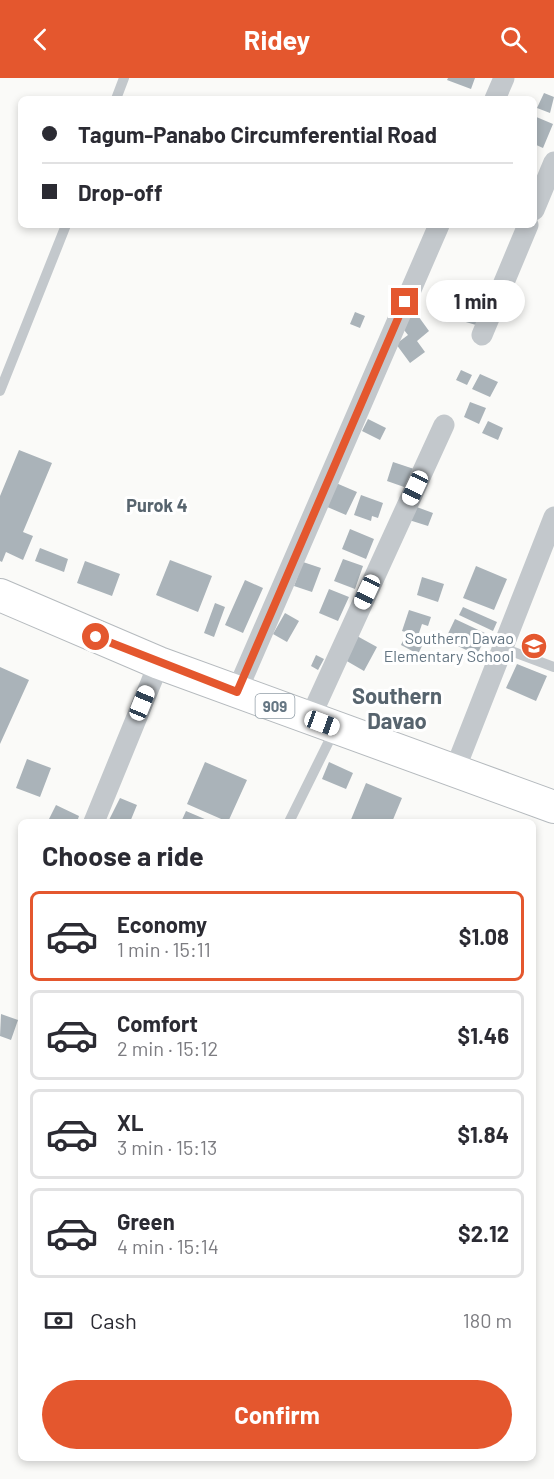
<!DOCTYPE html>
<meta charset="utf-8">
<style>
:root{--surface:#fff;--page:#f2f2f3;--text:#2b2b33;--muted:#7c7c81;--line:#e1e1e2;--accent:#e4572e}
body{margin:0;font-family:Barlow,sans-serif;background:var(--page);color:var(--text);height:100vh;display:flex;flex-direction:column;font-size:22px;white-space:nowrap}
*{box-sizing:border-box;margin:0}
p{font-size:20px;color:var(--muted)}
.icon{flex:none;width:33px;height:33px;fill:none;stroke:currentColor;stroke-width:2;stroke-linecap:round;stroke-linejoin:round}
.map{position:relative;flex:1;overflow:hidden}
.details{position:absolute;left:18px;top:741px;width:518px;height:642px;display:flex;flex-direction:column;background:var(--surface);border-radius:9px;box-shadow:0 3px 9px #0003}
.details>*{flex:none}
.guide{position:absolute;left:18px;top:18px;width:519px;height:132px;border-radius:9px;box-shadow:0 3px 9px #0003;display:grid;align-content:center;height:132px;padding:0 24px;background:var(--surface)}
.end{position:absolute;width:27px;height:27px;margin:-14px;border:8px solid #e4572e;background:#fff;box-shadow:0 0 0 3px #fff}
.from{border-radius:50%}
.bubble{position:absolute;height:42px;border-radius:21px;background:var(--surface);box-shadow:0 3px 9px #0003;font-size:20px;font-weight:700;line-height:42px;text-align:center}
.car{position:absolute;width:18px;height:36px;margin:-18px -9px;border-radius:8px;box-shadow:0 0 4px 2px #0007;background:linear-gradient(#fff 24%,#345 0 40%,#fff 0 76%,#345 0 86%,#fff 0)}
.guide b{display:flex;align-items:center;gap:21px;height:57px;font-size:22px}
.guide b+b{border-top:2px solid var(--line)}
.guide i{width:15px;height:15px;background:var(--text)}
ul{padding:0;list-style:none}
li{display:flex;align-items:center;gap:18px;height:90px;margin:0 12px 9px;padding:0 12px;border:3px solid var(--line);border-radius:9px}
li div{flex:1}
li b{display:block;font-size:22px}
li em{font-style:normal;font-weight:700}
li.selected{border-color:var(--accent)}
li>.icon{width:54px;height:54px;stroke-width:1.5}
h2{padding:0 24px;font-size:27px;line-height:72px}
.pay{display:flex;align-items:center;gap:15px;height:66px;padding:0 24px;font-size:22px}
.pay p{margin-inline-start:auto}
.primary-button{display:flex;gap:12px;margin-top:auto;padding:12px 24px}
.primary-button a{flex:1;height:69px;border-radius:36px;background:var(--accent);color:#fff;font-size:24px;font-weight:700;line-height:69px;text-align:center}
header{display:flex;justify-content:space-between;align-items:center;height:78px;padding:0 24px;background:var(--accent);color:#fff;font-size:27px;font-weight:700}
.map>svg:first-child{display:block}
.building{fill:#aab3b9}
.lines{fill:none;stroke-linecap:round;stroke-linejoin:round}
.primary-casing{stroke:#b5babe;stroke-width:34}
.service{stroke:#c3c8cc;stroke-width:10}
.minor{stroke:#c3c8cc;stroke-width:21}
.primary{stroke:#fff;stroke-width:32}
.route{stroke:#e4572e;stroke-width:8}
.labels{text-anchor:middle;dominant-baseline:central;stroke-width:6;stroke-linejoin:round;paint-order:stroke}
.shield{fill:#fff;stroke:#939fa8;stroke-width:1.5}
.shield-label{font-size:15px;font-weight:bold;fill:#657683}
.poi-label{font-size:16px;fill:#657683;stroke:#fff;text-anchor:end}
.neighbourhood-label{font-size:18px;font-weight:bold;fill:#57646e;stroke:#fff}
.district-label{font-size:22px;font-weight:bold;fill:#57646e;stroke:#fff}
</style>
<header><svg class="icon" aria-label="back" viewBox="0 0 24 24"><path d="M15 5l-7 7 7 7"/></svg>Ridey<svg class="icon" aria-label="search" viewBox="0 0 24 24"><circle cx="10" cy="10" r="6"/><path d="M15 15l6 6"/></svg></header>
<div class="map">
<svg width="554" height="1401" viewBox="0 0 554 1401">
<rect width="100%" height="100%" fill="#fafaf8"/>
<path class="building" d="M448 0H475L471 11 447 2Z
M544 15 554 19 550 35 537 30Z
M534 38 553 46 543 70 534 66Z
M461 208 468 211 464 224 481 229 476 247 452 240Z
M355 234 365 238 360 250 350 246Z
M416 235 429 253 417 263 425 274 410 285 396 266 408 257 400 247Z
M461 292 472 297 467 307 456 302Z
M480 296 498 304 490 319 472 311Z
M470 324 486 330 479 346 464 339Z
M368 341 386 350 380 362 362 353Z
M488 343 503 350 498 362 482 355Z
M19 372 52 385 23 454 33 458 23 482 6 474 2 484 0 483V418Z
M393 384 414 391 407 410 387 403Z
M336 405 357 414 346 437 325 428Z
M361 417 383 425 378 440 372 438 371 443 354 437Z
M414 428 433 435 428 448 409 442Z
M350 451 374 461 366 481 342 471Z
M40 470 68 481 64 494 35 483Z
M343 481 363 488 355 511 334 503Z
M170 482 212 498 198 534 156 517Z
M85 483 120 496 112 518 77 505Z
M303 484 321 490 312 514 294 508Z
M476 488 507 501 494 532 463 520Z
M422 499 444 506 438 524 417 517Z
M245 502 263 510 243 555 225 547Z
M329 511 349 519 338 543 319 535Z
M215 525 225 529 214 559 204 555Z
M463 529 497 544 493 553 459 537Z
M409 532 431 539 428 548 422 546 418 558 402 553Z
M285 535 299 543 287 564 273 556Z
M455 541 487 556 477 577 445 562Z
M357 558 377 569 364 593 345 582Z
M405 558 423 566 418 576 401 567Z
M316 577 324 581 318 592 311 588Z
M517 586 547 598 536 623 506 610Z
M0 589 29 602 0 666Z
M27 681 51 690 40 719 16 710Z
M205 684 247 702 228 744 187 726Z
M329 684 353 695 346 711 322 701Z
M366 705 402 720 392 744H350Z
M120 720 137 727 130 744H108Z
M56 727 79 738 77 744 48 743Z
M186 733 207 742 206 744H181Z
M1 936 18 942 11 962 0 958Z"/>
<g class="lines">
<defs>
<path id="primary" d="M0 517 159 585 554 729"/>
</defs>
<use href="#primary" class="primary-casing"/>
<path class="service" d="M116 21 124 0
M0 313 66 147
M503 570 554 589
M289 744 334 653"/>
<path class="minor" d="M495 21 504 0
M534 132 554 84
M482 257 528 147
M237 613 439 147
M310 640 444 347
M454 694 554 439
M94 744 159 585"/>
<use href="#primary" class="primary"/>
</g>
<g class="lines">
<path class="route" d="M96 559 237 614 405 224"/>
</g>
<defs>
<symbol id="school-disc" viewBox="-11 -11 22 22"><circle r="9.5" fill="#e4572e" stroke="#fff"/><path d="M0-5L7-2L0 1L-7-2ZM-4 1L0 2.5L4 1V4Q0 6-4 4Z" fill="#fff"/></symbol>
</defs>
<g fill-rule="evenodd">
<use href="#school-disc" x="519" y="553" width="30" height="30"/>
</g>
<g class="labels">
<rect class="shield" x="255.5" y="616" width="39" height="24" rx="4.5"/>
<g class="shield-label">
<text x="275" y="628">909</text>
</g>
<g class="poi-label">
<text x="514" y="559">Southern Davao<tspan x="514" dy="18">Elementary School</tspan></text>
</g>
<g class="neighbourhood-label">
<text x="157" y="427">Purok 4</text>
</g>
<g class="district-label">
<text x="397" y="617">Southern<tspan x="397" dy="25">Davao</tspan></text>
</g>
</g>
</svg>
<i class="end from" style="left:96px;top:559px"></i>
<i class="end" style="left:405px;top:224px"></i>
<div class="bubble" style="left:426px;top:202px;width:99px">1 min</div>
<i class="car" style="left:415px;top:410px;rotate:205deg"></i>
<i class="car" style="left:367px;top:514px;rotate:205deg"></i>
<i class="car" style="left:142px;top:625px;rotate:22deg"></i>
<i class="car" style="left:322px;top:645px;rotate:110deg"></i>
<div class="guide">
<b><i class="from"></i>Tagum-Panabo Circumferential Road</b>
<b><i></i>Drop-off</b>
</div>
<section class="details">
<h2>Choose a ride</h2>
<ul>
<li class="selected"><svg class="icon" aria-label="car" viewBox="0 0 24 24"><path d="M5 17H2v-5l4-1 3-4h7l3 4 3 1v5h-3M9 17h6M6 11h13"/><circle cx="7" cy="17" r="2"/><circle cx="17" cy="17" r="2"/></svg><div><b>Economy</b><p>1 min · 15:11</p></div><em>$1.08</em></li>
<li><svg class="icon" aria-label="car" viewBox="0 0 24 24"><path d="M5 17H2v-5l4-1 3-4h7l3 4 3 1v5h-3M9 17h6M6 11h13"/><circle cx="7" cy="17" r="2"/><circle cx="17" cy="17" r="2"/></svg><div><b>Comfort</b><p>2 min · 15:12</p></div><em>$1.46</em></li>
<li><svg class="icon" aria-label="car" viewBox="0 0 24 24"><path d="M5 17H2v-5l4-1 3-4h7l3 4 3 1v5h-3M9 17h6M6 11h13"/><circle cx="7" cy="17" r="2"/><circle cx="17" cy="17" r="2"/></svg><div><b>XL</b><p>3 min · 15:13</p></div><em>$1.84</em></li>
<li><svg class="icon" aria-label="car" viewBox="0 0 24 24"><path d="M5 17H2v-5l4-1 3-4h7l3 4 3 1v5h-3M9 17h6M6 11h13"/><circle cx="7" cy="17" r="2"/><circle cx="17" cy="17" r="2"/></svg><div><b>Green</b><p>4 min · 15:14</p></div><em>$2.12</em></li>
</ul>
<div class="pay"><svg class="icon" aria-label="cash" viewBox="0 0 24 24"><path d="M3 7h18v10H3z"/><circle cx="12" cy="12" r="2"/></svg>Cash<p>180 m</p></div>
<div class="primary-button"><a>Confirm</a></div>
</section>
</div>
